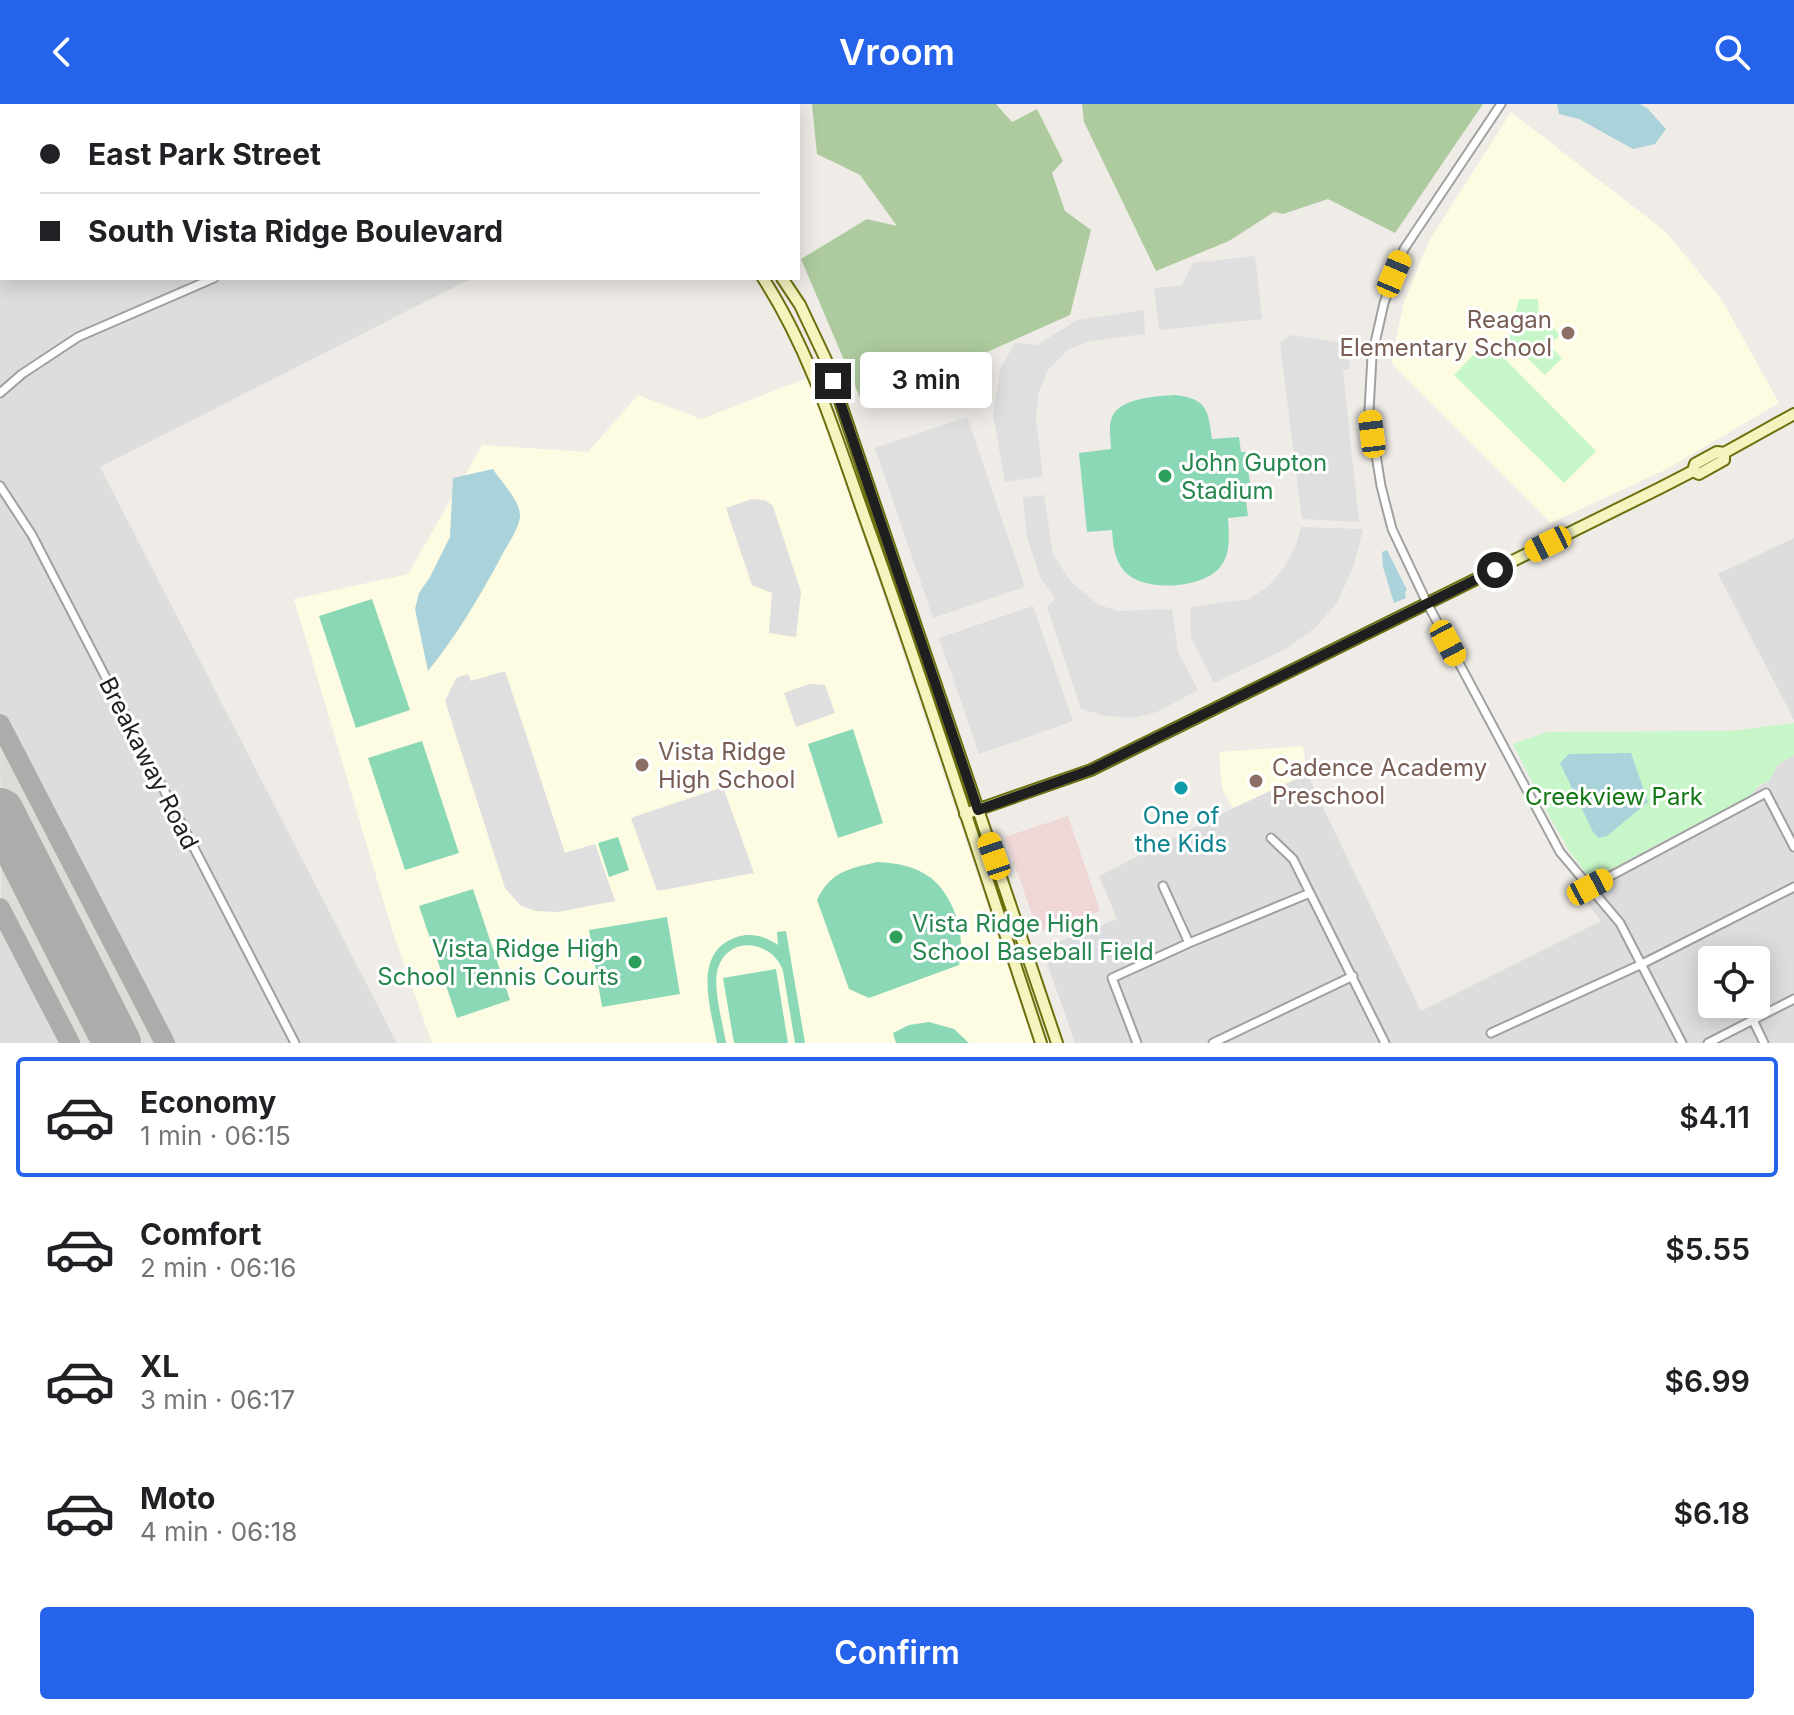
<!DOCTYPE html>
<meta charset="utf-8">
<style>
:root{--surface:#fff;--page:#f6f6f6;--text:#202124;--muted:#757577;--line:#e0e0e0;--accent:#2563eb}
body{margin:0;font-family:Inter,sans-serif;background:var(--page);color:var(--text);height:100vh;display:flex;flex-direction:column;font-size:30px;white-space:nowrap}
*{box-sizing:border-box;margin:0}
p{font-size:26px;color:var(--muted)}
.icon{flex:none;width:44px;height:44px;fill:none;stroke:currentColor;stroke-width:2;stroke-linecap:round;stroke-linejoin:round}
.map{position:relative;height:939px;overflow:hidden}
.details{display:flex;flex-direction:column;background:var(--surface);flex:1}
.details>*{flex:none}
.top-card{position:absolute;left:0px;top:0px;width:800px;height:176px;box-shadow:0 4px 20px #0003;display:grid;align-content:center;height:176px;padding:0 40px;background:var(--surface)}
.buttons{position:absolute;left:1698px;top:842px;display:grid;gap:16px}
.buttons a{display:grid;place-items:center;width:72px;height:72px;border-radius:8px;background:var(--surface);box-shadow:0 4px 20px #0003;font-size:40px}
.end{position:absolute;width:36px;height:36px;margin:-18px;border:10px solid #1f1f1f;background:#fff;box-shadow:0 0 0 4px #fff}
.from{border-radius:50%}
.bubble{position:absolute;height:56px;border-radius:8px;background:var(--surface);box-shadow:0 4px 20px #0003;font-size:26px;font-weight:600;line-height:56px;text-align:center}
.car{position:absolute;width:24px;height:48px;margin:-24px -12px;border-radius:10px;box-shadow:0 0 6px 2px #0007;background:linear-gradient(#f5c518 24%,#345 0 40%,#f5c518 0 76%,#345 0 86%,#f5c518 0)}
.top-card b{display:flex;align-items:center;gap:28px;height:76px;font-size:30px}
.top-card b+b{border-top:2px solid var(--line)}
.top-card i{width:20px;height:20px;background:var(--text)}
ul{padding:14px 0 0;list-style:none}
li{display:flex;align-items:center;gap:24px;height:120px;margin:0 16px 12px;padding:0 24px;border:4px solid transparent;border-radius:8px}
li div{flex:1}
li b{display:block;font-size:30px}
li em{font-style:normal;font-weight:600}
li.selected{border-color:var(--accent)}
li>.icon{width:72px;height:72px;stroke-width:1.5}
.button{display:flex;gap:16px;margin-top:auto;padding:16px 40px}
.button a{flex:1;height:92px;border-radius:8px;background:var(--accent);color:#fff;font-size:32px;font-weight:600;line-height:92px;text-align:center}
header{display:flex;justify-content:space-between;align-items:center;height:104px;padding:0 40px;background:var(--accent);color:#fff;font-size:36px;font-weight:600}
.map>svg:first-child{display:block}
.residential{fill:#ddd;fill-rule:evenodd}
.commercial{fill:#efd7d8}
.education{fill:#fdfbe2}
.airport{fill:#dedcd8}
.forest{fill:#aecb9f}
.park{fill:#c7f6c8}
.pitch{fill:#8bd8b6}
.parking{fill:#dfdfdf}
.water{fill:#aad2da}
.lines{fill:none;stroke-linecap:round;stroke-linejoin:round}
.taxiway{stroke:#aeacaa;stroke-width:20}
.runway{stroke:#aeacaa;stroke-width:48}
.street-casing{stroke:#a0a0a0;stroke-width:11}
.secondary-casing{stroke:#6b700d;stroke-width:14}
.street{stroke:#fff;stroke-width:7}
.secondary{stroke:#f5f4bf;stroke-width:10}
.route{stroke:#1f1f1f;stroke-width:10}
.education-dot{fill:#8d6e63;stroke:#fff;stroke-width:3}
.leisure-dot{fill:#2e9e5b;stroke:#fff;stroke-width:3}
.culture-dot{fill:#0f9aa8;stroke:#fff;stroke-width:3}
.labels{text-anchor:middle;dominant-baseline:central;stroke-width:6;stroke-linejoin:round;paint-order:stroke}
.education-label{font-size:24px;fill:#785e54;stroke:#fff;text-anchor:start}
.leisure-label{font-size:24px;fill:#27864d;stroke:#fff;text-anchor:start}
.street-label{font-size:24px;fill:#1f1f1f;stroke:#fff}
.park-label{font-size:24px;fill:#147716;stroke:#fff}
.culture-label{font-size:24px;fill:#0d838f;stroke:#fff}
</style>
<header><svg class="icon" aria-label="back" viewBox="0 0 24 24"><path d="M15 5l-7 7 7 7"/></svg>Vroom<svg class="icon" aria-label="search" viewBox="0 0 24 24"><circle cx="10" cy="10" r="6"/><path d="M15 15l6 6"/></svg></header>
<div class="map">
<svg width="1794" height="939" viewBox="0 0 1794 939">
<rect width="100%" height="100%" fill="#efece7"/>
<path class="residential" d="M0 0 631 2H2V174H472L100 363 397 939H167L0 608Z
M1794 434V616L1718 470Z
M1794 651V939H1075L1046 856 1052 840 1117 815 1099 772 1233 704 1307 670 1421 907 1601 817 1578 787 1594 774 1769 677 1778 660ZM1712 856H1756V900H1712Z
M0 822 59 939H0Z"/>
<path class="commercial" d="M1068 712 1100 807 1038 828 1005 733Z"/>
<path class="education" d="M1511 8 1666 128 1722 196 1779 299 1667 365 1551 419 1391 259 1404 198 1429 137Z
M810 273 1034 939H432L392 826 294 495 408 470 482 341 588 348 638 291 701 315Z
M1303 642 1307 670 1233 704 1222 685 1219 648Z"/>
<path class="airport" d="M0 608 167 939H59L8 837 1 840Z"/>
<path class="forest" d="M812 0H996L1012 18 1037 5 1063 57 1052 69 1065 107 1091 126 1070 211 864 303 801 155 867 115 897 122 860 71 817 50Z
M1082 0H1483L1395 129 1328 95 1283 110 1274 108 1229 137 1156 167 1084 18Z"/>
<path class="park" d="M1519 195H1538L1539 212 1552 213 1549 219 1560 231 1549 241 1562 254 1545 271 1524 251 1521 253 1511 249 1507 242Z
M1487 237 1596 347 1564 379 1454 271Z
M1794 619V651L1778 660 1769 677 1756 683 1753 690 1594 774H1590L1570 748 1551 715 1513 640 1548 628 1731 627Z"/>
<path class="pitch" d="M1175 291C1207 295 1208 305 1212 335L1239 333 1241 348H1246L1252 396 1246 397 1248 412 1228 414C1229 430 1231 449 1221 462 1204 485 1143 489 1124 467 1114 455 1113 440 1112 426L1087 428 1079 349 1111 345C1111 335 1108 323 1112 313 1120 294 1156 292 1175 291Z
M372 495 410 606 356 624 319 512Z
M853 625 883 719 838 734 808 640Z
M422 637 459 749 405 766 368 654Z
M618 733 629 766 609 773 598 739Z
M877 758C897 759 915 762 931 774 955 793 966 833 959 861L869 894 849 885 817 796C831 767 849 765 877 758Z
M473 785 510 896 457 914 419 802Z
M667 813 680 890 602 903 589 826Z
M786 827 805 939H795L783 867C773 837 729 830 718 864 712 882 723 920 726 939H717C711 905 691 848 737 833 752 828 766 833 778 841L777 828Z
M776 865 788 939H734L723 874Z
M929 918 954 925 969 939H896L893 929 909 921Z"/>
<path class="parking" d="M1255 152 1262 215 1159 226 1154 184 1182 181 1193 159Z
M1144 206 1145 230 1090 237 1069 245 1047 267 1038 291 1036 316 1043 372 1005 378 993 311 1000 265 1015 239 1037 241 1077 216Z
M1291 231 1347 240 1350 265 1343 266 1359 418 1302 415 1280 239Z
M967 313 1025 483 933 514 875 344Z
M1044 391 1053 450 1071 478 1099 501 1118 507 1172 505 1178 548 1198 586 1157 608 1133 614 1106 612 1081 605 1047 503 1055 495 1040 473 1027 433 1023 393Z
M752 395 765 396 773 402 801 488 796 533 769 529 772 489 752 481 726 404Z
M1301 423 1363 425 1354 461 1337 499 1315 524 1286 545 1214 579 1191 534V503L1249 495 1268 482 1283 465 1295 444Z
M1033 502 1073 617 979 650 939 534Z
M505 567 565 749 595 740 615 797 558 808 536 807 521 802 505 784 445 597 456 574 468 570 471 577Z
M809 580 825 581 835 609 796 623 784 589Z
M723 683 754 769 657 787 631 714Z"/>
<path class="water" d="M1557 0H1640L1648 5 1666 25 1655 40 1633 45 1579 15 1559 10Z
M493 365C501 378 521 397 520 413 518 427 507 441 501 453 479 494 457 531 428 567L415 505 419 489 430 473 450 433 453 374Z
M1387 446 1407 486 1405 488 1406 494 1394 499 1383 463 1382 448Z
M1631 649 1648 698 1607 732 1599 734 1593 728 1560 659 1569 650Z"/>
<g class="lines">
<path class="taxiway" d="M0 620 165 939
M0 804 70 939"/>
<path class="runway" d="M0 708 117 939"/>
<defs>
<path id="street" d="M254 0 255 2
M499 0 500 2
M1501 0 1404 145 1384 199 1372 252 1369 307 1381 382 1392 425 1427 499 1560 748 1620 819 1682 939
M0 289 22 270 78 233 214 174
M0 382 32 431 295 939
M1271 734 1293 755 1385 939
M1163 782 1189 839
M1590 783 1766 689 1794 743
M1753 916 1764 939
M1491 929 1642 860 1794 783
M1137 939 1112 874 1189 839 1310 789
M1213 939 1353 872
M1708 939 1794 895"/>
<path id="secondary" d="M653 0 655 2
M672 0 673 2
M763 174C814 253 839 343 871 431 931 599 985 770 1041 939
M782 174 800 201 826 256 1057 939
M1693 367 1699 370 1724 356V349
M965 710 1091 666 1660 384 1693 367 1695 360 1717 348 1724 349 1794 310"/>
</defs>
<use href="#street" class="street-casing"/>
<use href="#secondary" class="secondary-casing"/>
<use href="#street" class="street"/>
<use href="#secondary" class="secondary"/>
</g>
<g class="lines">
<path class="route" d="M833 277 978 706 1091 666 1495 466"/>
</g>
<g class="education-dot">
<circle cx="1568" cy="229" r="8"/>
<circle cx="642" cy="661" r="8"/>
<circle cx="1256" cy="677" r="8"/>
</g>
<g class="leisure-dot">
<circle cx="1165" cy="372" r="8"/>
<circle cx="896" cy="833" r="8"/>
<circle cx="635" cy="858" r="8"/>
</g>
<circle class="culture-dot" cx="1181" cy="684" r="8"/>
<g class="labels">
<g class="education-label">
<text x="1552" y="215" text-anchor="end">Reagan<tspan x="1552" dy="28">Elementary School</tspan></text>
<text x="658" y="647">Vista Ridge<tspan x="658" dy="28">High School</tspan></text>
<text x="1272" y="663">Cadence Academy<tspan x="1272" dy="28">Preschool</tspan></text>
</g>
<g class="leisure-label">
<text x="1181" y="358">John Gupton<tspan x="1181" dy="28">Stadium</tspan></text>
<text x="912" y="819">Vista Ridge High<tspan x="912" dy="28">School Baseball Field</tspan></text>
<text x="619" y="844" text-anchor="end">Vista Ridge High<tspan x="619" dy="28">School Tennis Courts</tspan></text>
</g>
<g class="street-label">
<text transform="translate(149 659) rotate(63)">Breakaway Road</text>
</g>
<g class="park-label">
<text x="1614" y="692">Creekview Park</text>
</g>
<g class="culture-label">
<text x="1181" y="711">One of<tspan x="1181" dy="28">the Kids</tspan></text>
</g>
</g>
</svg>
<div class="buttons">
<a><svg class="icon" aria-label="locate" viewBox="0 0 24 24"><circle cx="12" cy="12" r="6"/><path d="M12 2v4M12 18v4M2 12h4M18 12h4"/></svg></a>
</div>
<i class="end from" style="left:1495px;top:466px"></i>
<i class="end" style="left:833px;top:277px"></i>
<div class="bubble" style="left:860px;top:248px;width:132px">3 min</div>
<i class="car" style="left:1394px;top:170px;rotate:23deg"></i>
<i class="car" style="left:1372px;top:330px;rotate:353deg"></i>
<i class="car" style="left:1548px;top:440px;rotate:244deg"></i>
<i class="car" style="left:1448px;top:539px;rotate:152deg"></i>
<i class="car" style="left:994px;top:752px;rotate:341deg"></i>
<i class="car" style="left:1590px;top:783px;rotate:62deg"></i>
<div class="top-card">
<b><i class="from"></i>East Park Street</b>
<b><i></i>South Vista Ridge Boulevard</b>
</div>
</div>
<section class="details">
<ul>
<li class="selected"><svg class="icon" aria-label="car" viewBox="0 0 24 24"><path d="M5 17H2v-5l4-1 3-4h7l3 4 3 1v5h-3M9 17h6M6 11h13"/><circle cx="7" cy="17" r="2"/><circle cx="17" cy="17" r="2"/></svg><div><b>Economy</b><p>1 min · 06:15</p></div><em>$4.11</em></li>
<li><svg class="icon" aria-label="car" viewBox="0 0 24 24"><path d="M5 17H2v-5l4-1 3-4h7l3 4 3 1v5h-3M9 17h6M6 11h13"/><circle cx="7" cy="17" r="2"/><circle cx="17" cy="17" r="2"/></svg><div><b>Comfort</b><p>2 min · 06:16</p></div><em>$5.55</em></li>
<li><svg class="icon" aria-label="car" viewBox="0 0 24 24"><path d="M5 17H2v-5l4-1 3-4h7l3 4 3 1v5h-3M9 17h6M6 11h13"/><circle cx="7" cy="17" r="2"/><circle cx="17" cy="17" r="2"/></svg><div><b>XL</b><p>3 min · 06:17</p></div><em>$6.99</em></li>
<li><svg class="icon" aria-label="car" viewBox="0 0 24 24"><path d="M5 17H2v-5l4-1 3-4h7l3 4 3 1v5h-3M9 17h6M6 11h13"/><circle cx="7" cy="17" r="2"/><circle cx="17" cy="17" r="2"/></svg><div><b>Moto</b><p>4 min · 06:18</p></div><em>$6.18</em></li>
</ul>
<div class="button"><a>Confirm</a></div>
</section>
